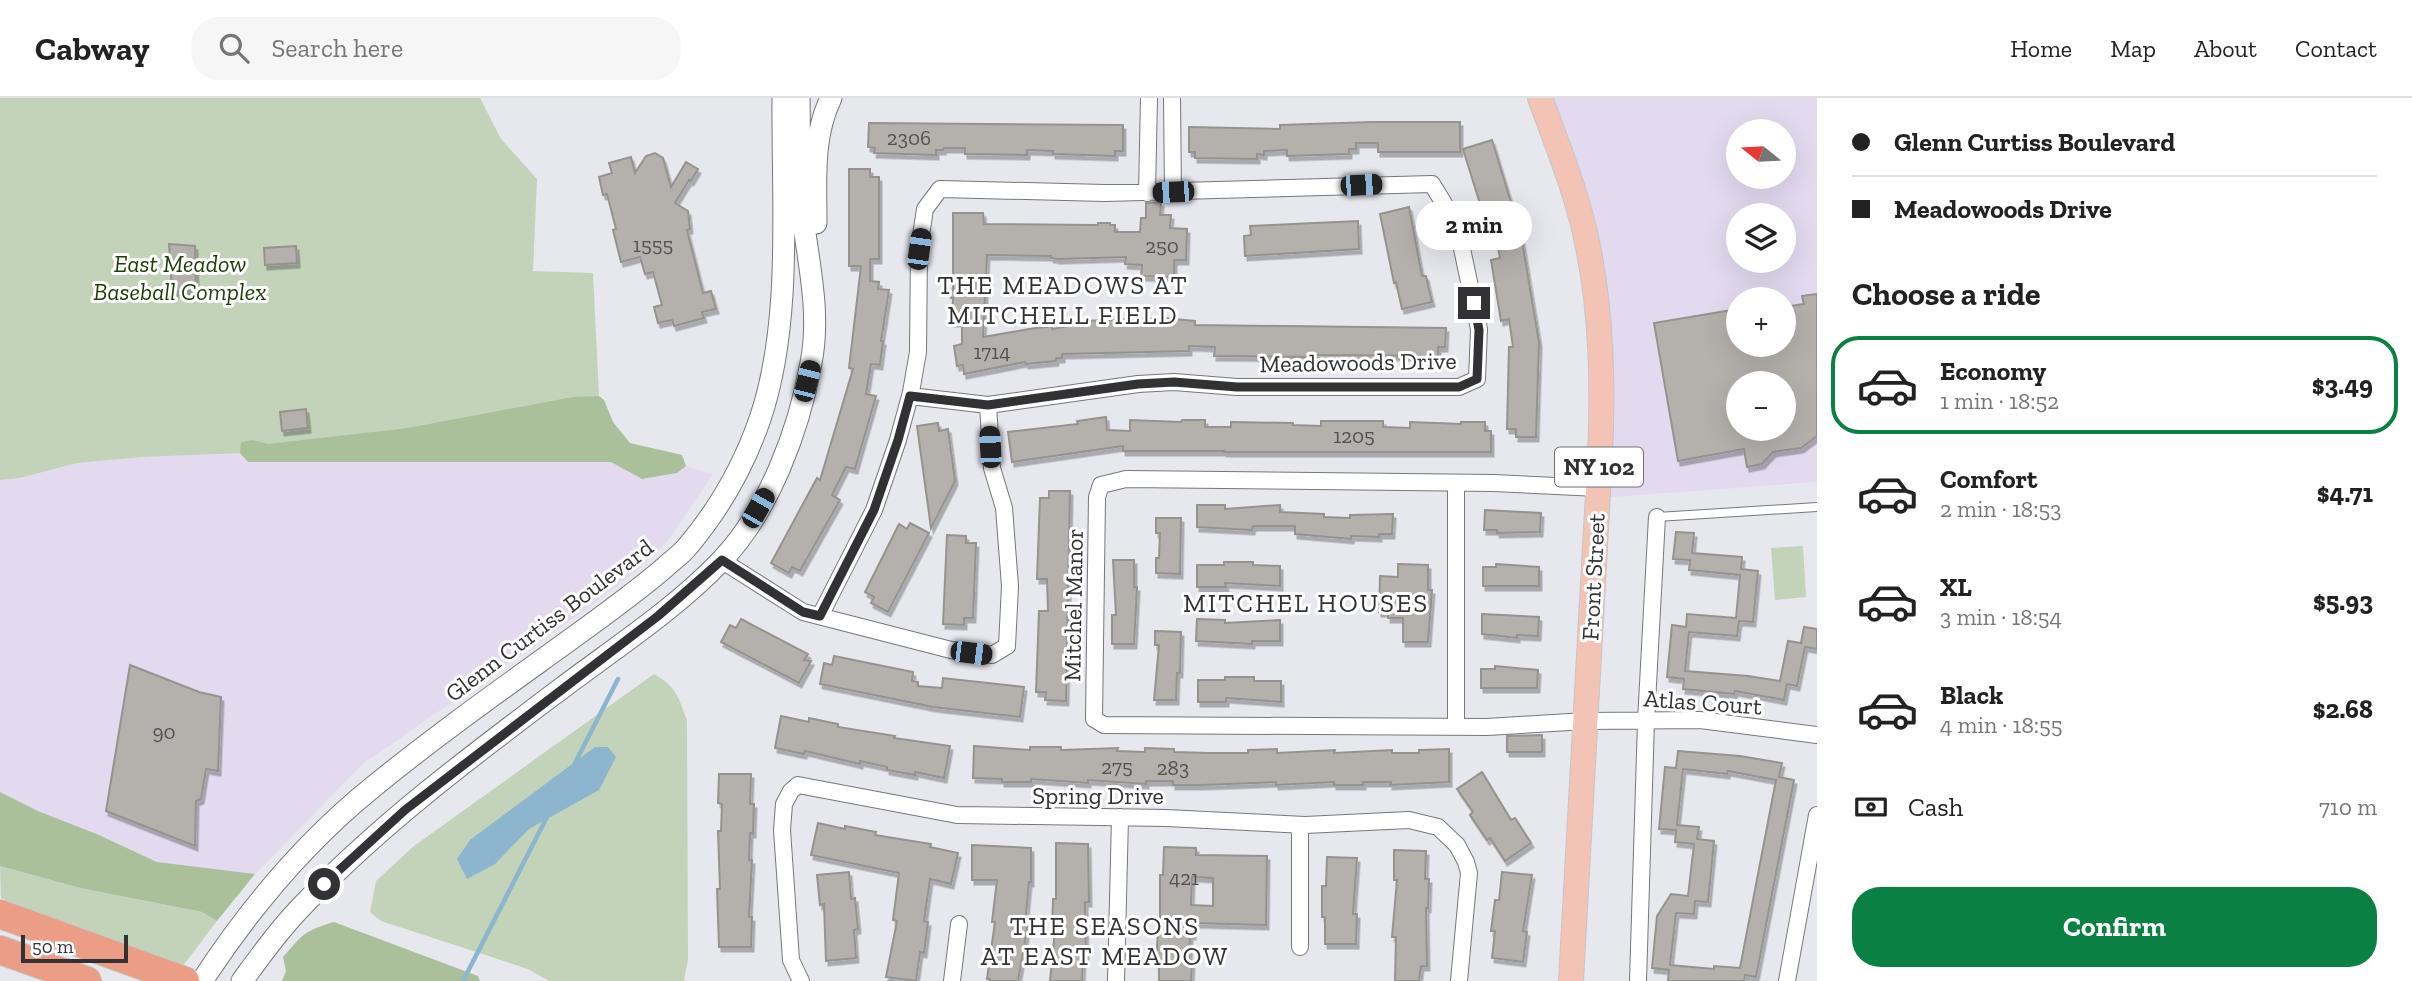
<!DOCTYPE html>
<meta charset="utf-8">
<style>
:root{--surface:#fff;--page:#f6f6f6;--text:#222;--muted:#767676;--line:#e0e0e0;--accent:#0b8043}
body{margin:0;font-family:"Zilla Slab",serif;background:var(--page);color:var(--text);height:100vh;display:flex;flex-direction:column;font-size:26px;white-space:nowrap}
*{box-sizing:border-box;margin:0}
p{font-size:23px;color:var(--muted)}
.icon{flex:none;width:38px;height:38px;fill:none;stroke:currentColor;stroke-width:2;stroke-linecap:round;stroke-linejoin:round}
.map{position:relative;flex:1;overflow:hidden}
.panel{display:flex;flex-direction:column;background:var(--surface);width:595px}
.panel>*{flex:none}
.top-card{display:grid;align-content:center;height:154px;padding:0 35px;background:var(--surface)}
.needle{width:46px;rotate:288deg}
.controls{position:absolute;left:1726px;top:21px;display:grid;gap:14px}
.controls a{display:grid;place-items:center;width:70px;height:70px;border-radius:50%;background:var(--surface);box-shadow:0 7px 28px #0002;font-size:35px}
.scale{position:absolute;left:21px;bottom:18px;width:107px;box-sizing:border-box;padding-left:7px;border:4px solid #323234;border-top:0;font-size:19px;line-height:24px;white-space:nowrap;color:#323234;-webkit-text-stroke:5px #fff;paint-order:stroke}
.end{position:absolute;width:32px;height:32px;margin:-16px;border:9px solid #323234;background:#fff;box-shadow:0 0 0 4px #fff}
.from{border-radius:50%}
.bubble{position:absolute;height:49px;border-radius:24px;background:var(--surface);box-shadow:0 7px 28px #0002;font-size:23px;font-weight:700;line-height:49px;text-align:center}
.car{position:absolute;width:21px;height:42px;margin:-21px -10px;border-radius:9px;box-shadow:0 0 5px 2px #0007;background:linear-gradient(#222 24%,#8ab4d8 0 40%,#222 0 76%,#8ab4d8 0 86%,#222 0)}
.top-card b{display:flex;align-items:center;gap:24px;height:66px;font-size:26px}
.top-card b+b{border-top:2px solid var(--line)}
.top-card i{width:18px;height:18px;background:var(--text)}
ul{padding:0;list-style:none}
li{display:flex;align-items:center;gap:21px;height:98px;margin:0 14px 10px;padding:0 21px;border:4px solid transparent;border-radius:28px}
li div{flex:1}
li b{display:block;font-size:26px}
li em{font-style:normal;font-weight:700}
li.on{border-color:var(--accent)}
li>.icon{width:63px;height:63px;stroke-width:1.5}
h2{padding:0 35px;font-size:32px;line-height:84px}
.pay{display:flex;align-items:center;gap:18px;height:77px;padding:0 35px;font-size:26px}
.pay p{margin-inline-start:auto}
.action{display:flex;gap:14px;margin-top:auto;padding:14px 35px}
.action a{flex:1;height:80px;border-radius:28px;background:var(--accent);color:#fff;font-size:28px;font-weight:700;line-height:80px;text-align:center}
header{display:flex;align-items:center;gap:42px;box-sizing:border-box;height:98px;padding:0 35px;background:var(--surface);border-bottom:2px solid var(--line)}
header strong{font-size:33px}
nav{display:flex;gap:38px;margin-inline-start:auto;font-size:24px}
.search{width:490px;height:63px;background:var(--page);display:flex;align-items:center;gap:18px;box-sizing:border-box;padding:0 24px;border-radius:28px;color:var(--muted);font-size:26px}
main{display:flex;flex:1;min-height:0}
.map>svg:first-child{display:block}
.commercial{fill:#e3daf0;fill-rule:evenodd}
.green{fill:#c2d3b9}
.forest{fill:#a9c09b}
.water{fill:#8cb5ce}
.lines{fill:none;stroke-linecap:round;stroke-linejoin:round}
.stream{stroke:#8cb5ce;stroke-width:4.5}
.building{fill:#b4b0ac;stroke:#96928e;stroke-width:2;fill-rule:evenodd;filter:url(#shadow)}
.service-casing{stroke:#76777b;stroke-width:10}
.minor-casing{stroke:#76777b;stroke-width:18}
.secondary-casing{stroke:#76777b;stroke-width:23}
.primary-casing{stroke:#c6c6c6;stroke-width:26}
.motorway-casing{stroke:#c6c6c6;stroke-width:30}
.service{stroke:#fff;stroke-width:8}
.minor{stroke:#fff;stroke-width:16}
.secondary{stroke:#fff;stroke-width:21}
.primary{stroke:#f3c4b6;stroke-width:24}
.motorway{stroke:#eb9d85;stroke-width:28}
.route{stroke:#323234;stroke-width:9}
.labels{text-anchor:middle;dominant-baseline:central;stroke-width:6;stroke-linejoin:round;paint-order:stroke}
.number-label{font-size:21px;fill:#525252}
.shield{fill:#fff;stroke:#707071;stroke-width:2}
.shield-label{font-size:23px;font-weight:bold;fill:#323234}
.park-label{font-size:24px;font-style:italic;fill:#1f3c05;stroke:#fff}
.street-label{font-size:24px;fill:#323234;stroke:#fff}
.neighbourhood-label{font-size:26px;letter-spacing:2px;fill:#323234;stroke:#fff}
</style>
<header>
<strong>Cabway</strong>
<div class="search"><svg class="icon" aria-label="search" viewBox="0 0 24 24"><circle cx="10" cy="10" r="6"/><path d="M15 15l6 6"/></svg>Search here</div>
<nav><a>Home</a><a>Map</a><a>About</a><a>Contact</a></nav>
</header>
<main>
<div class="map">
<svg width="1817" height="883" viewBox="0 0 1817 883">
<defs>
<filter id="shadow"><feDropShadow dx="2.5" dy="4.5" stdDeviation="0" flood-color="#0004"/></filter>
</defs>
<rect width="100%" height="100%" fill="#e7e8ee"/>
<path class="commercial" d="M1535 0H1817V384L1598 400 1590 156ZM1738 33H1783V79H1738ZM1738 117H1783V163H1738ZM1738 201H1783V247H1738ZM1738 285H1783V331H1738Z
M240 355 248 364H611L642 381 677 375 686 368 713 376 667 444 638 472 581 515 364 665 255 776 157 764 99 737 38 713 0 694V382L20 380 77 365 143 359Z"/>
<path class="green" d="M0 0H480L501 41 537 81 533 173 593 175 599 298 591 341 143 359 77 365 20 380 0 382Z
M1803 448 1806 499 1775 502 1771 450Z
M654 576C677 589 678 599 687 622L688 861 684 883H549L528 871 381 823 370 814 376 783 414 748Z
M0 768 80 790 202 814 217 823 182 869 87 836 1 800Z"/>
<path class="forest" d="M599 298 604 302 613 324 630 345 682 357 686 368 677 375 642 381 611 364H248L240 355 241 344 253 342 268 346 408 330 573 299Z
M0 694 38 713 99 737 157 764 255 776 217 823 202 814 80 790 0 768Z
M334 824 478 878 480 883H282L286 873 283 859C303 836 304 833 334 824Z"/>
<path class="water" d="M595 649H608L616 659 599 692 529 731 495 766 467 781 457 761 470 742Z"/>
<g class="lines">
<path class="stream" d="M574 667 618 581
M463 883 547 719"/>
</g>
<path class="building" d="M1372 24H1460V54H1378V45H1356V51H1349V56L1287 58V52L1264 53V57L1257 56V61L1195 60V54H1189V29L1280 31V27Z
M869 25 1123 27V53H1115V58L1053 56V53L1027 52V57L965 56V50H944L943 52H936V57L874 55 875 50 868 49Z
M1492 42 1521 137 1539 244 1536 339H1516V331H1507L1509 249H1513L1509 221 1501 223 1491 162 1500 160 1495 133 1489 135 1463 51Z
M655 55 663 60 671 89 686 64 698 71 691 83 689 82 675 105 688 113 690 131 687 132 703 195 711 193 716 211 702 214 704 220 674 228 672 222 658 225 654 209 662 207 653 174 645 176 640 159 621 164 613 132 616 131 607 96 603 97 599 79 612 75 609 65 631 59 635 75 646 58Z
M849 71H870V79H879V161H870V183L879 184 878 191 889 192 881 243H883L880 267 871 266 866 296 876 298 855 371 846 369 832 397 840 402 800 473 792 469 789 475 771 465 817 380 820 382 853 271 849 270 861 168H849Z
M1161 104 1160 117H1171L1170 130 1187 131 1186 162H1174V179L1141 178 1142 167 1125 166 1126 159 1058 161 1051 160V158L987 157 983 239 1029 231 1052 228V231L1074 227V225L1081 223 1163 220 1195 223V227L1446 230 1445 249H1438V258L1313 257V259L1214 258 1215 249 1189 248V253L1062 256V260H1056V263L1026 266 1025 264 964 276 963 267 957 268 954 248 962 246V224H952L953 200H951L953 189V115H983L984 126 1098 127V125H1110V127H1115V134H1140L1141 120H1146V105Z
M1409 109 1422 178H1426L1432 204 1402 211 1396 184 1394 185 1380 116Z
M1358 123 1359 151 1245 158 1244 138 1251 137 1250 128Z
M169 146 195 148 196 193 172 194Z
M296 148 297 165 265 167 264 150Z
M1817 196V338L1801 350 1773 354 1762 366 1747 369 1744 351 1678 363 1654 225 1738 211V247H1783V209L1804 206 1802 198ZM1738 285H1783V331H1738Z
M306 311 308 330 282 333 280 314Z
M1106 319 1107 332 1130 333V322L1181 324 1182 322H1205V329H1231V324L1293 325V327L1321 328V323H1383V329L1410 330V324L1461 326V324H1485V333H1491V354H1224V353H1123V348L1012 364 1008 334 1078 326 1077 323Z
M938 325 939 333 948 331 955 383 931 430 917 328Z
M1049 393H1070L1066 603 1045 602 1046 594H1036L1039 513H1048L1047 481H1037L1040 400H1049Z
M1197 407H1225V411L1280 407V414L1324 416V419L1350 420V417L1393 416 1392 436H1379V439L1351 438V441L1295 436V428H1253L1252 432 1197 429Z
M1485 412 1541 415 1540 434 1497 435V432H1484Z
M1156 420H1181L1180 476 1156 475V460H1159L1160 435H1156Z
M910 425 929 435 888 514 871 505 874 499 865 494 899 426 907 431Z
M1676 434 1694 435 1692 455 1742 459 1741 471 1758 473 1753 524 1739 523 1737 538 1689 534 1685 573 1748 578 1780 583 1788 543 1801 545 1804 529 1817 531V551L1805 549 1797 588 1787 586 1784 602 1735 593 1734 596 1683 591 1684 581 1667 579 1672 527 1686 529 1687 516 1736 520 1740 477 1689 472 1690 462 1673 461Z
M947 437 966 438V445H976L973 520H964V527L943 526Z
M1113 462H1134V489H1137L1134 546H1112V517H1116Z
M1224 464H1253V467L1280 468V488L1225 485 1226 489H1197V467H1224Z
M1398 466 1428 467V492H1432L1428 544H1403V520H1388V514H1379L1380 478 1398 479Z
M1496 466 1539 469V488H1483V469H1496Z
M1482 516 1539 519 1538 538 1517 537V540L1482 536Z
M741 521 808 556 804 562 811 563 799 585 721 544 730 527 736 530Z
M1197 521 1225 522V525L1280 522V543H1252V546L1196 543Z
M1155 533 1181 534 1180 575H1177L1176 602H1154L1159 547H1155Z
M834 558 913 574 912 583 918 584V588L942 590 943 580 1024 589 1020 619 933 609 820 586 824 565 832 567Z
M130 567 199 594 221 599 218 673 206 671 201 701 196 703 195 748 106 713Z
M1495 568 1538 572 1537 590H1481V571H1495Z
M1225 579H1254V583H1281V604L1226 600V604H1198V582H1225Z
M781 618 809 624V620L838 626V629L895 638 894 640 950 648 944 680 915 674V677L887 672V669L860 663V666L805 653 804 656 775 650Z
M1542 637V654H1507V638Z
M974 648 1030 652V649H1061V652L1118 650 1117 653 1145 654V650L1174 651V654L1209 655H1248V652L1277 651V655L1335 652 1334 655 1392 652V655H1419V652L1449 651V684L1390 687 1391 684H1363V687H1334V684L1276 687V684L1202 687H1173V683H1146V686L1088 682V685L1031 681V684H1002V681L973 680Z
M1678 653 1740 658 1782 665 1779 679 1794 682 1756 879 1745 877 1744 883H1668L1669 872 1652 870 1657 818 1671 796 1688 798 1694 746 1675 744 1676 732 1659 731 1665 669 1676 670ZM1683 671 1727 676 1728 673 1776 682 1740 870 1714 868V871L1670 867 1676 815 1694 816 1695 803 1708 804 1714 743 1697 741 1699 729 1677 727Z
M1482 674 1511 722 1515 720 1531 745 1505 763 1490 740 1487 742 1470 717 1473 714 1457 691Z
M719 676H751L750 706H754L753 735H750L749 762H752L749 819H752L751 849H719L717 791H720L718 733H721L722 706 718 705Z
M818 725 845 731V728L876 734 875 737 931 746 930 749 958 755 951 786 930 781 924 823 928 824 924 855 920 854 916 883 886 879 897 823 893 822 899 775 811 757Z
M1056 745 1088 746 1089 804H1085L1086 861H1083L1082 883H1050L1055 832 1052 831 1053 801H1056Z
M972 747 1031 750V784H1029L1025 826H1028L1018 883H990V881H987L995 824H992L997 782H972Z
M1164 749 1196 750V757L1267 758 1266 827 1193 825V837H1190L1189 864H1192L1191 883H1159V865H1156L1158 834H1160V777H1163ZM1192 779 1213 780V808L1191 807Z
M1394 752 1426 753 1425 781H1429L1428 810H1426L1427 868H1421L1419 883H1395L1396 839H1392L1397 782H1394Z
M1327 759 1357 760 1353 816H1357L1356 846H1325V819H1322V788H1326Z
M849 774 851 801 855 800 858 831 854 832 856 860 826 863 824 806 820 807 817 777Z
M1502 774 1532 777 1523 833 1527 834 1523 864 1492 860 1495 833H1491L1495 802H1499Z"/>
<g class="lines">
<defs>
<path id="service" d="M1657 419 1817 409"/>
<path id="minor" d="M1172 0 1173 94
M1147 95 1149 0
M910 298 988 307
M1598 390 1493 385 1126 381 1101 387 1097 399 1094 621 1104 627 1487 629 1586 623 1700 622 1817 637
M721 462 803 514 951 552 992 557 1007 548 1010 488 1004 410 992 370 988 307 1138 286 1174 284 1237 289H1459L1477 281 1479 231 1457 127 1432 86 1105 95 940 91 925 111 919 151 918 254 911 294 898 342 874 412 820 518
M1456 628V385
M1300 727V849
M801 883 791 862 782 732 784 706 791 693 798 687 957 717 1166 720 1305 727 1409 722 1438 729 1457 747 1466 764 1469 775 1459 883
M952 883 959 826
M1116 883 1120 719
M1638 883 1646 623 1657 419
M1787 883 1817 717"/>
<path id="secondary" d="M816 125C816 83 812 39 831 0
M202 883C249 811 306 743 373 689 439 635 509 586 578 536 607 515 636 494 663 471 671 463 681 457 688 448 720 410 744 367 760 321 793 224 782 102 783 0
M242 883C262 856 282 828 306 804 383 724 473 657 562 590 615 550 674 512 721 463 769 413 799 332 811 265 821 214 808 164 802 113 798 76 800 37 799 0"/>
<path id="primary" d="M1540 0C1558 49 1578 97 1588 149 1602 218 1603 288 1600 358L1571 883"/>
<path id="motorway" d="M0 816 185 883
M0 852 87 883"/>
</defs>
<use href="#service" class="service-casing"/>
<use href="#minor" class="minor-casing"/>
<use href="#secondary" class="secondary-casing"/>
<use href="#primary" class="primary-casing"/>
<use href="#motorway" class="motorway-casing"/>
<use href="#service" class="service"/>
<use href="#minor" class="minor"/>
<use href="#secondary" class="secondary"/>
<use href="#primary" class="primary"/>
<use href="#motorway" class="motorway"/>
</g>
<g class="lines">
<path class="route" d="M324 786 405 712 658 518 722 462 803 514 820 518 874 412 898 342 910 298 988 307 1138 286 1174 284 1237 289H1459L1477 281 1479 232 1474 205"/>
</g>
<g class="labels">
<g class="number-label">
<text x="909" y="39">2306</text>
<text x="653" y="146">1555</text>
<text x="1162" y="147">250</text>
<text x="992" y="253">1714</text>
<text x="1354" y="337">1205</text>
<text x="164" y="633">90</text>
<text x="1117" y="668">275</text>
<text x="1173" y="669">283</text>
<text x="1184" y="779">421</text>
</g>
<rect class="shield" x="1555" y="349.5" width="88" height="39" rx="5"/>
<g class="shield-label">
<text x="1599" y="369">NY 102</text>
</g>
<g class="park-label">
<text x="180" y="165">East Meadow<tspan x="180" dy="28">Baseball Complex</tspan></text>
</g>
<g class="street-label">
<text transform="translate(1358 264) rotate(-1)">Meadowoods Drive</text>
<text transform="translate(1593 479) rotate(-87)">Front Street</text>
<text transform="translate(1073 507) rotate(-89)">Mitchel Manor</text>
<text transform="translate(549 522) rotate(-37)">Glenn Curtiss Boulevard</text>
<text transform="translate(1703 604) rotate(4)">Atlas Court</text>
<text x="1098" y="697">Spring Drive</text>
</g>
<g class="neighbourhood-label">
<text x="1063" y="187">THE MEADOWS AT<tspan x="1063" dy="30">MITCHELL FIELD</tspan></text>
<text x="1306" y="505">MITCHEL HOUSES</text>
<text x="1105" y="828">THE SEASONS<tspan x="1105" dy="30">AT EAST MEADOW</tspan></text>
</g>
</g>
</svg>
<div class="controls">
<a><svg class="needle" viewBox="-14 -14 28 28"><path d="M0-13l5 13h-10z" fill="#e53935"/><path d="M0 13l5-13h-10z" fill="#767676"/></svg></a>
<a><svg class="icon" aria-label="layers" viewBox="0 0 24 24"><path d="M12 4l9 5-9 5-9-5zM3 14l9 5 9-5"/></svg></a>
<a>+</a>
<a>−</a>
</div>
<div class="scale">50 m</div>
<i class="end from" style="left:324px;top:786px"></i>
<i class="end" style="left:1474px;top:205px"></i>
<div class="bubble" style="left:1416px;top:103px;width:116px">2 min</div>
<i class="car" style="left:1361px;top:87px;rotate:87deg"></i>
<i class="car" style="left:1173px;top:94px;rotate:268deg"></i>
<i class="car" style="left:919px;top:151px;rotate:8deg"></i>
<i class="car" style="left:807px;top:283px;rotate:14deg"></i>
<i class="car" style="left:990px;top:349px;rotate:357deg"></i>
<i class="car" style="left:758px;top:410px;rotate:30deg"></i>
<i class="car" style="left:971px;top:555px;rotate:97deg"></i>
</div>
<section class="panel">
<div class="top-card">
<b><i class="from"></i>Glenn Curtiss Boulevard</b>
<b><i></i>Meadowoods Drive</b>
</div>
<h2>Choose a ride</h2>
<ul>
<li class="on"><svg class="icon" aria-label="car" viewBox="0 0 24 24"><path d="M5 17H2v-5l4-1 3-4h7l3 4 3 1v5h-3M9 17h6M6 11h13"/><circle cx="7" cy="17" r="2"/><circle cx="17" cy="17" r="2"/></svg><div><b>Economy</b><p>1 min · 18:52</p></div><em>$3.49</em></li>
<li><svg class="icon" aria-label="car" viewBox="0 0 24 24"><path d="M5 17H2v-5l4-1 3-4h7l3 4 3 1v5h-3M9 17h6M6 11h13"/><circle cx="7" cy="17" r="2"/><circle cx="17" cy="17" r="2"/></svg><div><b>Comfort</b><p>2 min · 18:53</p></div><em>$4.71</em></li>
<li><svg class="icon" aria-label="car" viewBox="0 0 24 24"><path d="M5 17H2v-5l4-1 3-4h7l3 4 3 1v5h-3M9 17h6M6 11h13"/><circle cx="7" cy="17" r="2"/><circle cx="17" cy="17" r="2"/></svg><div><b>XL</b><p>3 min · 18:54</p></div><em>$5.93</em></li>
<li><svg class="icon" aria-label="car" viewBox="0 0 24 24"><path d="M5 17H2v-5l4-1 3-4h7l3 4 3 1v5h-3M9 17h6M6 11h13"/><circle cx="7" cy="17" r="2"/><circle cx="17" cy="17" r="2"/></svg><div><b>Black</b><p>4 min · 18:55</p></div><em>$2.68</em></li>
</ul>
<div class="pay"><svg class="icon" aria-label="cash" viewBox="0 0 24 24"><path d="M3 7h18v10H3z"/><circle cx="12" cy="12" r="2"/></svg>Cash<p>710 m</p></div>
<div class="action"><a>Confirm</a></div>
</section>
</main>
